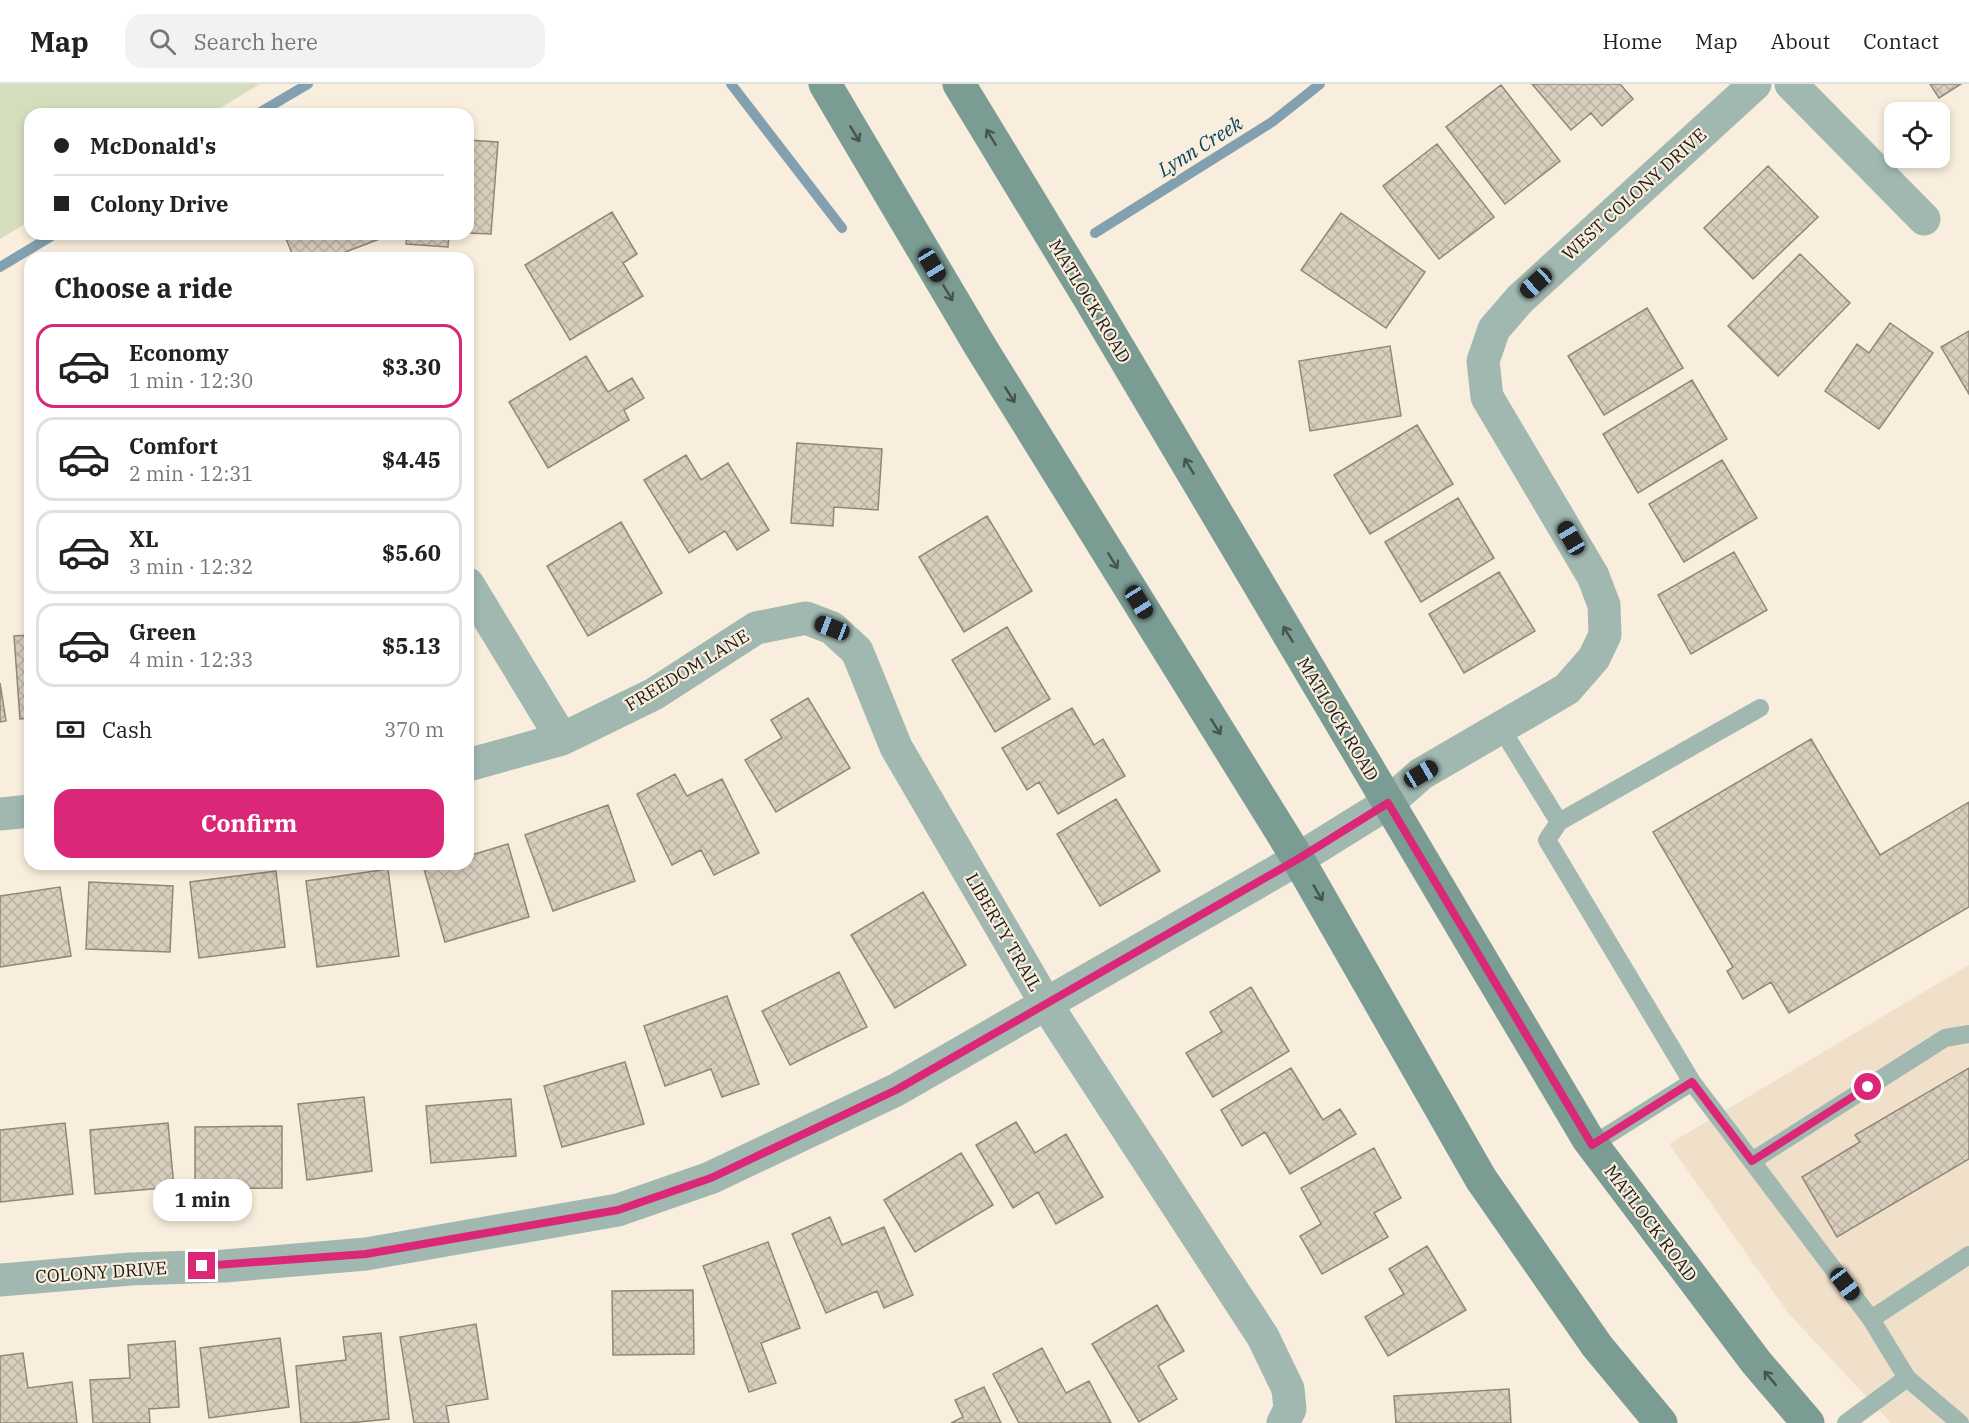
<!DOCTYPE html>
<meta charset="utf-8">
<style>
:root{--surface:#fff;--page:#f2f2f2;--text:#222;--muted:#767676;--line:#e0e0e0;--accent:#db2777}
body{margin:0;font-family:"IBM Plex Serif",serif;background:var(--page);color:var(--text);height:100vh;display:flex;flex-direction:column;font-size:22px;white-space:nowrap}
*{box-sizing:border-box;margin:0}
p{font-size:20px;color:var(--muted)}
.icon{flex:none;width:33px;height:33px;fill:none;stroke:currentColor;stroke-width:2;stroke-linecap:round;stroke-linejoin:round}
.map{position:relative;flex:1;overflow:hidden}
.side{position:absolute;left:24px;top:168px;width:450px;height:618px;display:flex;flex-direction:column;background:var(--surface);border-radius:18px;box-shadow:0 3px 9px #0003}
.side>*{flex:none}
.banner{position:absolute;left:24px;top:24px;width:450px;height:132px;border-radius:18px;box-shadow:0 3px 9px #0003;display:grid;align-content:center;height:132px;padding:0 30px;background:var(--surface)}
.controls{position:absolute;left:1884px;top:18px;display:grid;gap:12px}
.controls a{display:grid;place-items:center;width:66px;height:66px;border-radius:12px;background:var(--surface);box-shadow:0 3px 9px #0003;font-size:30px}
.end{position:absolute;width:27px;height:27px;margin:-14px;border:8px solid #db2777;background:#fff;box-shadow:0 0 0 3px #fff}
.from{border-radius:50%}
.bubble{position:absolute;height:42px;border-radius:18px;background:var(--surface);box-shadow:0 3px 9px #0003;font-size:20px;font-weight:700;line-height:42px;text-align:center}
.car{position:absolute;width:18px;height:36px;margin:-18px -9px;border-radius:8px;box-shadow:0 0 4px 2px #0007;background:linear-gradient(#222 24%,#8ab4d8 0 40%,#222 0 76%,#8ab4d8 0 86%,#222 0)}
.banner b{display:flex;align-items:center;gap:21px;height:57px;font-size:22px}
.banner b+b{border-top:2px solid var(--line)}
.banner i{width:15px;height:15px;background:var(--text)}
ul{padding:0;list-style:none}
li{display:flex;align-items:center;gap:18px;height:84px;margin:0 12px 9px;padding:0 18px;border:3px solid var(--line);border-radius:18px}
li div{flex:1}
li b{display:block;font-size:22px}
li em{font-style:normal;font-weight:700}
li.selected{border-color:var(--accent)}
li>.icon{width:54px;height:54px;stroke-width:1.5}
h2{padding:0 30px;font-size:27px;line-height:72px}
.pay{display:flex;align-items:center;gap:15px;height:66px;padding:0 30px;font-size:22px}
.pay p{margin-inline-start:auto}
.cta{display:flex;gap:12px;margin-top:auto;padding:12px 30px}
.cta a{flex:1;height:69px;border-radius:18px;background:var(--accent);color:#fff;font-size:24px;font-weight:700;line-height:69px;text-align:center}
header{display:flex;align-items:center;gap:36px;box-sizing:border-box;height:84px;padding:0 30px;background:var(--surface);border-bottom:2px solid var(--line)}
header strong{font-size:28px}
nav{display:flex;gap:33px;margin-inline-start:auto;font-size:21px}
.search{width:420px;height:54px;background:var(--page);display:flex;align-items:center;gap:15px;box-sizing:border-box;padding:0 21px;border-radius:18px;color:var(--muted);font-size:22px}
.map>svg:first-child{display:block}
.built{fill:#f0e0c9}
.green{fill:#d4debc}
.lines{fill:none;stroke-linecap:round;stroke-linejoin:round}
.stream{stroke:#83a0b0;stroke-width:10}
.building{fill:url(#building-cross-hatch);stroke:#918778;stroke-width:1.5}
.service{stroke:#a1b8b1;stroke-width:18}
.minor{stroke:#a1b8b1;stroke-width:33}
.secondary{stroke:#7b9c93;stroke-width:33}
.oneway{stroke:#47544d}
.route{stroke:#db2777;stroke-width:8}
.labels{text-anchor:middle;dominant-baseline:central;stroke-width:4.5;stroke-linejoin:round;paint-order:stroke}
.street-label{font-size:18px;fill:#1d1913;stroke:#f9eedd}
.water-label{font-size:20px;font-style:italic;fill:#0a435d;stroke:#f9eedd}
</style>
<header>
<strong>Map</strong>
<div class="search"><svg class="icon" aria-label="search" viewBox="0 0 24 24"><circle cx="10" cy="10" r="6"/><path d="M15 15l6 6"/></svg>Search here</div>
<nav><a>Home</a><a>Map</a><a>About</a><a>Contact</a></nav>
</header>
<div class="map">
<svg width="1969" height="1339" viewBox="0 0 1969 1339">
<defs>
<pattern id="building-cross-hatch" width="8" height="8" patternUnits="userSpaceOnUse" patternTransform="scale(1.5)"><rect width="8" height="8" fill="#d9cebe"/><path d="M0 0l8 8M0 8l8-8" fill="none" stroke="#bab0a2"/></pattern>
</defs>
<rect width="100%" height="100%" fill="#f9eedd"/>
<path class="built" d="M1969 881V1339H1891L1789 1230 1669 1060Z"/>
<path class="green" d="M0 0H260L210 30H30V137L0 155Z"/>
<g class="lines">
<path class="stream" d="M731 0 842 144
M257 30 308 0
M1095 149 1272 38 1320 0
M0 183 55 150"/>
</g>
<path class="building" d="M1532 0H1620L1633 15 1602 42 1591 29 1571 46Z
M1930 0H1961L1939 14Z
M1501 1 1560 77 1505 120 1446 43Z
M468 56 498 58 491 150 468 149Z
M1437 60 1494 133 1439 175 1383 102Z
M1768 82 1818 133 1753 195 1704 144Z
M612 128 637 170 623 179 643 212 570 256 525 181Z
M1341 129 1425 188 1386 244 1301 186Z
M284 150H380L382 154 330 174H294Z
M407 150H449L448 163 406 160Z
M1800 170 1850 219 1778 292 1728 242Z
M1647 224 1683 284 1604 331 1568 272Z
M1890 239 1933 269 1879 345 1825 307 1857 260 1869 269Z
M1969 247V310L1941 263Z
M1390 262 1401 332 1310 347 1299 277Z
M586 272 608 308 632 294 644 314 624 326 629 336 548 384 509 318Z
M1692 296 1727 355 1638 409 1603 350Z
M1417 341 1453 400 1370 450 1334 391Z
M797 359 882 365 878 426 834 423 833 442 791 439Z
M686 371 701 396 728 379 769 446 737 466 725 447 689 469 644 396Z
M1722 376 1757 434 1684 478 1649 420Z
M1458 414 1494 474 1421 518 1385 458Z
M987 432 1032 507 964 548 919 473Z
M621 438 662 509 588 552 547 482Z
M1734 468 1767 526 1691 570 1658 511Z
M1499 488 1535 547 1464 589 1429 530Z
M1007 543 1050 615 995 648 952 576Z
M30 551V634L20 635 14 552Z
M0 599 6 637 0 638Z
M808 614 850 684 776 728 745 676 782 654 771 636Z
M1072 624 1094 661 1103 655 1125 692 1058 730 1039 698 1027 706 1002 664Z
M1811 655 1880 771 1969 718V823L1789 929 1771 898 1743 915 1727 887 1733 883 1653 748Z
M675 690 687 712 722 695 759 769 714 791 701 766 672 781 637 710Z
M1116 715 1160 787 1100 822 1057 750Z
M608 721 635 797 553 827 525 751Z
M508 760 529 833 445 858 424 785 441 780H468V772Z
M388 785 399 872 317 883 306 797Z
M276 787 285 863 199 874 190 798Z
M89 798 173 802 170 868 86 865Z
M60 803 71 872 0 883V812Z
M923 808 966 881 895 924 851 851Z
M839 888 867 943 790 981 762 927Z
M1251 903 1289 967 1213 1013 1186 969 1222 948 1210 928Z
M727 912 759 1000 722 1013 711 985 665 1002 644 942Z
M625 978 644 1040 562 1063 544 1002Z
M1291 984 1323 1036 1340 1025 1356 1050 1290 1090 1265 1048 1242 1062 1221 1026Z
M1969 984V1075L1837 1153 1802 1093 1860 1058 1855 1051Z
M364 1013 372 1087 307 1096 298 1020Z
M511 1015 516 1072 431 1079 426 1022Z
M1016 1038 1035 1069 1066 1050 1103 1113 1056 1140 1038 1108 1013 1124 976 1061Z
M65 1039 73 1110 0 1118V1046Z
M168 1039 174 1103 95 1110 90 1046Z
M282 1042V1104L195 1105V1043Z
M1374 1064 1401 1114 1374 1129 1388 1153 1322 1190 1300 1152 1321 1140 1301 1104Z
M961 1069 993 1121 915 1168 884 1116Z
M830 1133 842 1161 884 1143 913 1211 884 1224 877 1207 826 1229 792 1150Z
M768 1158 800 1244 761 1259 776 1299 749 1308 703 1182Z
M1427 1162 1466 1226 1388 1272 1365 1233 1404 1210 1389 1185Z
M693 1206 694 1270 613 1271 612 1207Z
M1157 1221 1184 1267 1158 1282 1177 1315 1139 1338 1092 1260Z
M476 1240 488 1315 446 1322 449 1339H414L400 1253Z
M381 1249 389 1335 348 1339H301L296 1282 346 1276 343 1253Z
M280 1254 289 1323 209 1334 200 1264Z
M175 1257 179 1323 149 1325 150 1339H93L90 1296 130 1294 128 1261Z
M1042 1264 1066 1309 1089 1297 1111 1339H1019L993 1290Z
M23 1269 28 1304 72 1298 77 1339H0V1272Z
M984 1303 1001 1339H951L963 1333 955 1316Z
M1509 1305 1511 1339H1396L1394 1312Z"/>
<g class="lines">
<path class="service" d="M1501 644 1559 738
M1692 998 1871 1235 1907 1294 1846 1339
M1592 1061 1692 998 1547 756 1559 738 1760 624
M1752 1077 1945 954 1969 950
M1871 1235 1969 1171
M1907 1294 1960 1339"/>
<path class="minor" d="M1791 0 1924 135
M468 500 562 655
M468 681 562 655 654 610 756 544 806 534 832 544 857 567 896 663 1046 920 1263 1253 1288 1305 1290 1325 1283 1339
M0 730 30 727
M0 1196 131 1185 225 1182 366 1170 618 1126 710 1094 896 1006 1298 775 1388 719 1421 690 1567 605 1594 574 1605 551 1604 521 1593 492 1487 313 1483 277 1494 245 1520 215 1755 0"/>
<path class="secondary" d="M825 0 980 262 1298 775 1481 1095 1597 1262 1661 1339
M959 0 1089 214 1588 1055 1756 1278 1808 1339"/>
</g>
<defs><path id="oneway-shaft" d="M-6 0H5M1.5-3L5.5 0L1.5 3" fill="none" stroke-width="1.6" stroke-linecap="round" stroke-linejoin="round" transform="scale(1.5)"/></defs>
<g class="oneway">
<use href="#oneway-shaft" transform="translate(855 50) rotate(59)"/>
<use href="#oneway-shaft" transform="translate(991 53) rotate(-121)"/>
<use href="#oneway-shaft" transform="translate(948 209) rotate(59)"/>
<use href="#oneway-shaft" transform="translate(1010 311) rotate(58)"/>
<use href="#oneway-shaft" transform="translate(1189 382) rotate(-121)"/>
<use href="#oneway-shaft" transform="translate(1113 477) rotate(58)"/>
<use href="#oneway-shaft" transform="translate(1288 550) rotate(-121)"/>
<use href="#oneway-shaft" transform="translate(1216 643) rotate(58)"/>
<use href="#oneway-shaft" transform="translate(1318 809) rotate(60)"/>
<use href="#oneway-shaft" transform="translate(1770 1294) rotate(-130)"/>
</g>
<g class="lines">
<path class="route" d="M202 1182 366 1170 389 1166 618 1126 711 1094 896 1006 1298 775 1388 719 1592 1061 1692 998 1752 1077 1868 1003"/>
</g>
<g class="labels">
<g class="street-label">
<text transform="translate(1634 110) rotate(-42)">WEST COLONY DRIVE</text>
<text transform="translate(1090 217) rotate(59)">MATLOCK ROAD</text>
<text transform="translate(687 586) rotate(-31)">FREEDOM LANE</text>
<text transform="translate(1338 635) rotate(59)">MATLOCK ROAD</text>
<text transform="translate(1004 848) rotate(60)">LIBERTY TRAIL</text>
<text transform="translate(1651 1139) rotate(53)">MATLOCK ROAD</text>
<text transform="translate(101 1188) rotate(-4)">COLONY DRIVE</text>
</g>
<g class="water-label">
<text transform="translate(1200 62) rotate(-32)">Lynn Creek</text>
</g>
</g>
</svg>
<div class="controls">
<a><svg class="icon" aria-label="locate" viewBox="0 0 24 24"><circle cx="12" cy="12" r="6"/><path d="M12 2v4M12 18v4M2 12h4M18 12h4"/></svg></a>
</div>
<i class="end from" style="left:1868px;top:1003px"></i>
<i class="end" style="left:202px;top:1182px"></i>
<div class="bubble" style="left:153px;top:1095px;width:99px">1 min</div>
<i class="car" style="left:932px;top:181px;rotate:149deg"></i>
<i class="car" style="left:1536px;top:199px;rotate:228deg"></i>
<i class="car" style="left:1571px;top:454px;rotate:330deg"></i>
<i class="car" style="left:1139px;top:518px;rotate:148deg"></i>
<i class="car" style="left:832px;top:544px;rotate:291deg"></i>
<i class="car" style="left:1421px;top:690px;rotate:60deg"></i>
<i class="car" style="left:1845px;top:1200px;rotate:143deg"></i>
<div class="banner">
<b><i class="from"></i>McDonald's</b>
<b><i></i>Colony Drive</b>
</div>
<section class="side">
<h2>Choose a ride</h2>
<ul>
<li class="selected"><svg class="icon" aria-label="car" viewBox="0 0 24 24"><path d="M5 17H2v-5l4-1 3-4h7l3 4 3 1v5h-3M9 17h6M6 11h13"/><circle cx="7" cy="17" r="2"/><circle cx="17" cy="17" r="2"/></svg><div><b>Economy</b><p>1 min · 12:30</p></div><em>$3.30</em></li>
<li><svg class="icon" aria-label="car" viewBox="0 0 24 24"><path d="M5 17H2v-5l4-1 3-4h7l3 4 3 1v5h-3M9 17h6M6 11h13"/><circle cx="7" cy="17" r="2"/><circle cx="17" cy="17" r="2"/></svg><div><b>Comfort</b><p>2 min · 12:31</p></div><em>$4.45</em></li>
<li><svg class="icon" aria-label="car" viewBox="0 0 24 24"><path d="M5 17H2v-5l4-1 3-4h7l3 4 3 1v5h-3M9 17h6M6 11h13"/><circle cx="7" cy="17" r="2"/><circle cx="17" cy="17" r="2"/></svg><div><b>XL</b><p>3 min · 12:32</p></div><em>$5.60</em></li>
<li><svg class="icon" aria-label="car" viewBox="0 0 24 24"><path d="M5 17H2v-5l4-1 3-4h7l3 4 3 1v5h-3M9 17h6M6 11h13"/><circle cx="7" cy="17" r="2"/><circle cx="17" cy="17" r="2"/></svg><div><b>Green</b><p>4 min · 12:33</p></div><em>$5.13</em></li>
</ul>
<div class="pay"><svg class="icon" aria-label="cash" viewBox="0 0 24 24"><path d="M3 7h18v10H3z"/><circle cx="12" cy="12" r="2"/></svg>Cash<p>370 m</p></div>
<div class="cta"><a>Confirm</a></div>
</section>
</div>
